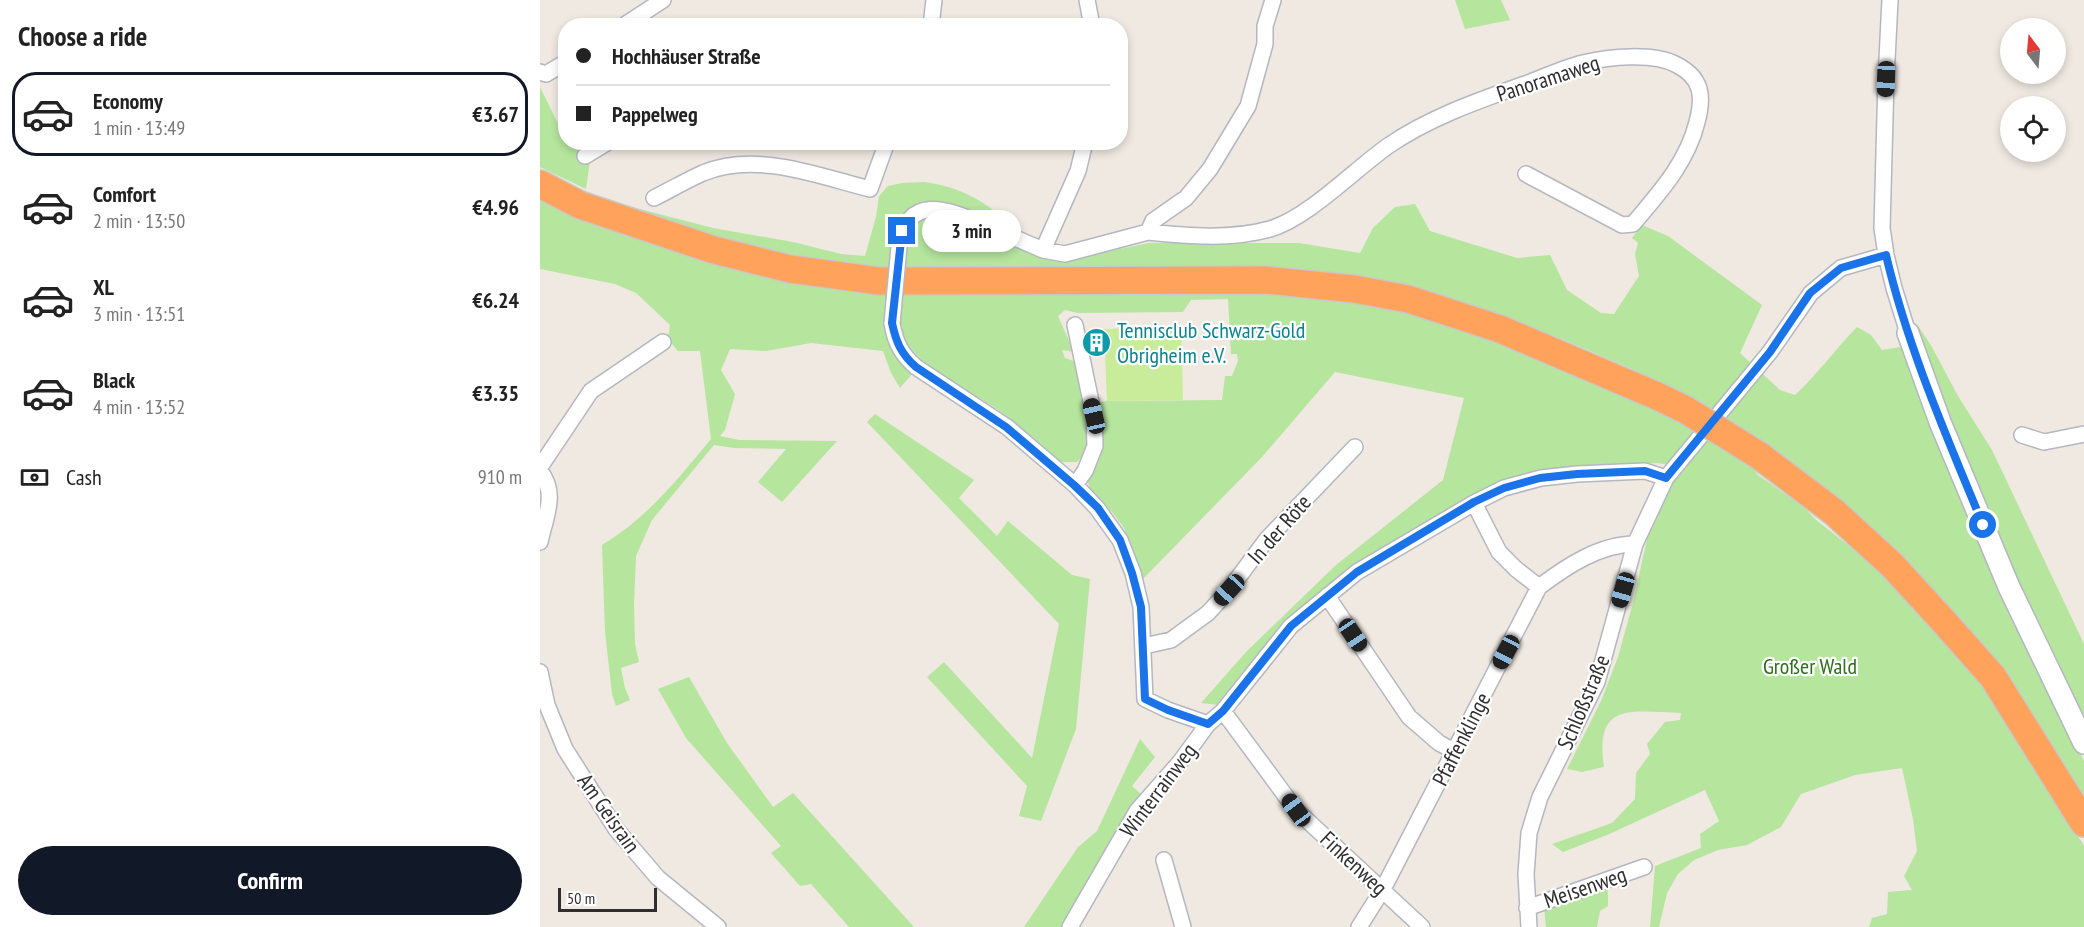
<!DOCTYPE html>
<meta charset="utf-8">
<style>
:root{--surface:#fff;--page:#f2f2f2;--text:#222;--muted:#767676;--line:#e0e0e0;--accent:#111827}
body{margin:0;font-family:"PT Sans Narrow",sans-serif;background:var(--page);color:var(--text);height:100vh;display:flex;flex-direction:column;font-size:22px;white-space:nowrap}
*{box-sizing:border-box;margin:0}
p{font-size:20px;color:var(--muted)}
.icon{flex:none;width:33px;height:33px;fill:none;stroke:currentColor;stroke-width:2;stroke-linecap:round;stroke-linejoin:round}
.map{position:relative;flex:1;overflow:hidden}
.side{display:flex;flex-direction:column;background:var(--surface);width:540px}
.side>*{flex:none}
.hud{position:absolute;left:18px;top:18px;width:570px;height:132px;border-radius:24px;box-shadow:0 3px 9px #0003;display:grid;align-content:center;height:132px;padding:0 18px;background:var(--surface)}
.needle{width:39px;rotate:344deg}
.tools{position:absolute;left:1460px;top:18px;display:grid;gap:12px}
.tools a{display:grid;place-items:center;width:66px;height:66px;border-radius:50%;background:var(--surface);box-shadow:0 3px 9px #0003;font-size:30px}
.scale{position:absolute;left:18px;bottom:15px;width:99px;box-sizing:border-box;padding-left:6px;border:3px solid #2e2e2e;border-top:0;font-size:16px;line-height:21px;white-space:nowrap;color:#2e2e2e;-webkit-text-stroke:4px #fff;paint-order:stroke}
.end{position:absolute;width:27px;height:27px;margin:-14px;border:8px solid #1a73e8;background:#fff;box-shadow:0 0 0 3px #fff}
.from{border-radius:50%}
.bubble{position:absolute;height:42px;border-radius:21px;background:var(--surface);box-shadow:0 3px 9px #0003;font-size:20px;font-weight:600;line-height:42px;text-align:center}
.car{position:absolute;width:18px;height:36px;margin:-18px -9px;border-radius:8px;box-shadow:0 0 4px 2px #0007;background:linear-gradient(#222 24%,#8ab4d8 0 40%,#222 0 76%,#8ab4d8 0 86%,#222 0)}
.hud b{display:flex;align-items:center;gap:21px;height:57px;font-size:22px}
.hud b+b{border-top:2px solid var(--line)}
.hud i{width:15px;height:15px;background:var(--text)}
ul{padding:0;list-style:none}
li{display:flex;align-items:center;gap:18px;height:84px;margin:0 12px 9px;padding:0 6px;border:3px solid transparent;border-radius:24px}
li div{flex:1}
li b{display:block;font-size:22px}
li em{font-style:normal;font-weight:600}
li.on{border-color:var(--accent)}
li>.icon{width:54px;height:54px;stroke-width:1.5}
h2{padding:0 18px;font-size:27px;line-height:72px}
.pay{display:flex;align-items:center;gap:15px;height:66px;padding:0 18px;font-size:22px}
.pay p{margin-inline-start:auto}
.cta{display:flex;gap:12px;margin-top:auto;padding:12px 18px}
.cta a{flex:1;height:69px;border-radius:36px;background:var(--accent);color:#fff;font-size:24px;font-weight:600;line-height:69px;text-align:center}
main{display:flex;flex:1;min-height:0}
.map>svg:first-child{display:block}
.green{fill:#b6e59e}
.pitch{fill:#c9ec9a}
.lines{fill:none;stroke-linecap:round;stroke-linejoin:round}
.street-casing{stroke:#b4b7c1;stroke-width:18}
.secondary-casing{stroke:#b4b7c1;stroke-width:24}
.highway-casing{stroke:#c9c9c9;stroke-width:30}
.street{stroke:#fff;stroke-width:15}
.secondary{stroke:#fff;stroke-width:21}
.highway{stroke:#ffa35c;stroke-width:27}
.street-bridge-casing{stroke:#b4b7c1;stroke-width:18;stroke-linecap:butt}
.highway-bridge-casing{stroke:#c9c9c9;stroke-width:30;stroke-linecap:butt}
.street-bridge{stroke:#fff;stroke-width:15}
.highway-bridge{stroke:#ffa35c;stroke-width:27}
.route{stroke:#1a73e8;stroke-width:8}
.labels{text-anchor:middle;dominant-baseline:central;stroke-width:4.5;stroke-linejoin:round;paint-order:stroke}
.street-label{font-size:22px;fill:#2e2e2e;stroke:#fff}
.culture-label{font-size:22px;fill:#0d838f;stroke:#fff;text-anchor:start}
.park-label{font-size:22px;fill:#2c6e1b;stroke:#fff}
</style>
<main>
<section class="side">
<h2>Choose a ride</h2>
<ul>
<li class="on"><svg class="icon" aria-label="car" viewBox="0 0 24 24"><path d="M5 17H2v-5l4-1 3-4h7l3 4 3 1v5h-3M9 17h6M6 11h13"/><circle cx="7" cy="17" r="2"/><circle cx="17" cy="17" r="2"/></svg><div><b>Economy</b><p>1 min · 13:49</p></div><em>€3.67</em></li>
<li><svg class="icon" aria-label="car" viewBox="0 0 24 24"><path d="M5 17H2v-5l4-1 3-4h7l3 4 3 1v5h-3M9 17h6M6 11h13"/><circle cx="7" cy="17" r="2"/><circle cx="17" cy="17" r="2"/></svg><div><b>Comfort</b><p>2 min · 13:50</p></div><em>€4.96</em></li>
<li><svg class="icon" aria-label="car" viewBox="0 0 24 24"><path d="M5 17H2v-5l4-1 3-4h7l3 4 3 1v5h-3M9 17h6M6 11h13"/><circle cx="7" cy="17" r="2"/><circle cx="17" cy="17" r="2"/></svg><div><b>XL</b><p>3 min · 13:51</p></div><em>€6.24</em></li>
<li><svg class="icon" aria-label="car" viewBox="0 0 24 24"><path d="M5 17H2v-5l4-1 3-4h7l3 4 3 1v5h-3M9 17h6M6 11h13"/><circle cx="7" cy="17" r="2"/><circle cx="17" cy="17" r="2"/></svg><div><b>Black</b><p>4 min · 13:52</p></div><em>€3.35</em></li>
</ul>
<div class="pay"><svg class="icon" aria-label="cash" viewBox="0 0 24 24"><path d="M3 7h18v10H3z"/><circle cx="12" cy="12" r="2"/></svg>Cash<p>910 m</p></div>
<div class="cta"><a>Confirm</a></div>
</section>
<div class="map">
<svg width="1544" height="927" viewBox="0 0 1544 927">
<rect width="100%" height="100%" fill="#efe9e1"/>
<path class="green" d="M915 0H961L970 20 925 29Z
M0 87 25 138 26 142 30 143 50 161 46 189 0 167Z
M384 182C410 185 432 194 453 210L451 232 520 261 609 243H759L820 253 833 228 855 207 875 204 890 231 977 258 1010 255 1027 290 1061 313 1074 314 1099 276 1095 254 1098 243 1092 238 1102 225 1128 236 1222 305 1200 353 1240 390 1255 395C1278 374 1295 349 1317 327L1331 335 1342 350 1367 346 1398 441 1462 591 1544 761V807L1464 673 1361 559 1278 486 1227 446 1212 467 1218 475 1264 507 1275 519 1342 572 1445 685 1544 846V927H1329L1332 918 1347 914 1348 892 1372 890 1364 876 1377 851 1373 819 1362 768 1315 775 1261 794 1241 827 1207 845 1178 850 1154 860 1138 874 1127 893 1119 927H1110L1115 866 1161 848 1160 834 1179 821 1165 790 1067 835 1023 852 1012 844 1072 823 1095 799 1096 773 1110 754 1107 744 1125 722 1140 720 1141 713C1093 712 1054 700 1064 767L1042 772 1027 769 1061 701 1078 657 1093 603 1108 534 1127 487 1141 467 1118 463 1048 467 1013 470 963 482 918 505 812 569 750 620 679 705 661 703 706 652 796 565 903 480 924 398 795 372 722 457 603 579 584 528 572 512 550 489 548 482 552 467 551 466 559 443 557 403 567 401 682 400 685 376H692L698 361 697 354H691L688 299 651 300 643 312 538 313 525 310 518 316 534 352 522 350 525 358 539 363 551 428 549 449 537 462H521C501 444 479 425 457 409 430 390 361 361 361 323L346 324 352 350 372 374 360 388 351 373 343 351 271 343 226 351 190 349 181 370 195 394 185 430 180 436 199 440 297 441 242 502 218 482 246 449 194 448 174 445 112 520 96 556 94 605 95 644 99 662 81 668 85 688 90 700 76 706 72 694 65 632 62 545C108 517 137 480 171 439L160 351H138L128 339 130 325 96 293 75 284 0 269V197L93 233 142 248 208 268 283 282 367 292 489 293 691 289 760 294 903 317 968 338 1059 375 1111 405 1122 386V383C1055 352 987 322 915 303 858 287 797 278 738 272 653 264 568 272 483 274 390 276 295 271 204 250 166 241 130 228 93 215L88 209 92 207 173 228 253 242 301 254 325 256 336 217 339 196 348 186 362 183Z
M1377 324 1392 347 1418 396 1452 450 1544 644V717L1479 583 1415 433Z
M335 414 434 480 419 498 457 536 468 521 532 575 550 579 536 729 501 821 479 816 487 786 387 677 404 662 492 758 519 624 327 422Z
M149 677 187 743 233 807 253 793 374 927H309L271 884 260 886 231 853 241 846 146 738 118 689Z
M600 739 615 757 592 786 604 797 526 927H484L538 847 557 831Z
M1068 885V906L1060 911 1057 927H1006L1004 907Z"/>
<path class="pitch" d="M641 327 643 400 567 401 564 329Z"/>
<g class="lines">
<defs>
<path id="street" d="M547 0 552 26
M1350 0 1346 79 1342 228 1346 255 1354 288 1368 333
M83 26 123 0
M391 26 394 0
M0 72 6 74 26 62
M45 156 68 142
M114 198C130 190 147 180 163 173 217 151 278 176 330 189L347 142
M608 232C647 236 691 240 730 229 768 218 814 170 848 146 890 117 940 100 988 83 1006 76 1024 68 1043 63 1068 57 1113 52 1137 65 1162 78 1164 96 1157 122 1147 163 1119 193 1093 224L1082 225 986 174
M359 247C368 190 411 211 447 226 466 234 484 242 503 250L538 171 545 142
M503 250 525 254 608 232 613 221 646 198 670 169 708 106 725 44V26L733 0
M352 323C355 342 361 354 376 367L467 427 535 485 557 508 580 540 593 573 601 607 605 699 628 710 668 724
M1482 435 1504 442 1544 434
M0 467 51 391 123 342
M0 471C18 493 5 518 0 542
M535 485 545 471 555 446 554 416 535 325
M934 503 959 552 976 569 999 587
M787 596 869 717 899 743 914 751
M604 646 631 640 668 613 689 590 727 539 815 447
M0 672 7 705 25 749 76 829 118 878 178 927
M683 711 756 810 882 927
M624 860 643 927
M987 908 1104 867
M530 927 597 811 640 762 668 724 683 711 751 626 817 572 934 503 964 488 1001 478 1037 474 1105 471 1126 478
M819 927 843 889 999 587C1027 566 1060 544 1095 544
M989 927 986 874 989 833 1000 797 1057 682 1095 544 1126 478 1230 352 1271 293 1301 268 1346 255"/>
<path id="secondary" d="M1368 333 1400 422 1469 587 1544 743"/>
<path id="highway" d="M0 184 40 205 174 250 250 269 339 281 725 280 814 289 868 299 960 329 1117 396
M1220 456 1294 512 1352 565 1406 624 1453 677 1544 823"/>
</defs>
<use href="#street" class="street-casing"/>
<use href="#secondary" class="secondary-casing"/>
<use href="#highway" class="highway-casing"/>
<use href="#street" class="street"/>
<use href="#secondary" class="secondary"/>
<use href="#highway" class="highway"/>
<defs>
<path id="street-bridge" d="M352 323 359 247"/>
<path id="highway-bridge" d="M1117 396 1146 410 1220 456"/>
</defs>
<use href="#street-bridge" class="street-bridge-casing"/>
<use href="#highway-bridge" class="highway-bridge-casing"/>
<use href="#street-bridge" class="street-bridge"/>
<use href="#highway-bridge" class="highway-bridge"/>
</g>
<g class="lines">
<path class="route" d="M362 231 352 323C356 342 361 354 376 367L466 427 534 485 558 508 580 540 592 573 601 607 605 699 628 710 668 724 683 711 751 626 817 572 934 502 964 488 1000 478 1037 474 1105 471 1126 478 1230 352 1270 293 1301 268 1346 255C1368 349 1407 437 1443 525"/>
</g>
<defs>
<symbol id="building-disc" viewBox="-11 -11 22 22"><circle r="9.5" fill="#0f9aa8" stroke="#fff"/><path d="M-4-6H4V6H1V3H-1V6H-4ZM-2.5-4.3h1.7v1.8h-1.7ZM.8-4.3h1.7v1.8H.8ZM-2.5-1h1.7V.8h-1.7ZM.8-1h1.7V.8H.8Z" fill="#fff"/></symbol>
</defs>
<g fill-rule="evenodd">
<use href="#building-disc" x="540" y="326" width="33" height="33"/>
</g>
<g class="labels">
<g class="street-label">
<text transform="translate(1008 78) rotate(-18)">Panoramaweg</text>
<text transform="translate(739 529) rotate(-49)">In der Röte</text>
<text transform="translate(1043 702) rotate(-67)">Schloßstraße</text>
<text transform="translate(921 739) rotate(-63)">Pfaffenklinge</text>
<text transform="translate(618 790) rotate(-53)">Winterrainweg</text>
<text transform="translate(69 813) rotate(55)">Am Geisrain</text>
<text transform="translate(814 863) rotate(43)">Finkenweg</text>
<text transform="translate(1045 887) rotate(-19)">Meisenweg</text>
</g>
<g class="culture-label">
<text x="577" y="330">Tennisclub Schwarz-Gold<tspan x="577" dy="25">Obrigheim e.V.</tspan></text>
</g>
<g class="park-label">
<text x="1270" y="666">Großer Wald</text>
</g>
</g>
</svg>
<div class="tools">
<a><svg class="needle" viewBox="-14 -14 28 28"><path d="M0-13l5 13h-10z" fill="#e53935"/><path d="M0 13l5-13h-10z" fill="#767676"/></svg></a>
<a><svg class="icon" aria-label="locate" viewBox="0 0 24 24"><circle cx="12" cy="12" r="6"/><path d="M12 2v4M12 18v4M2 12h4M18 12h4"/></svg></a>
</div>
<div class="scale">50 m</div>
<i class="end from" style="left:1443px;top:525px"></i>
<i class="end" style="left:362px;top:231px"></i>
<div class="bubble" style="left:382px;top:210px;width:99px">3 min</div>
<i class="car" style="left:1346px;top:79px;rotate:182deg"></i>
<i class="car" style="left:554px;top:416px;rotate:347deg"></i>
<i class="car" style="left:689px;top:590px;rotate:223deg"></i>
<i class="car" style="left:1083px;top:590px;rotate:196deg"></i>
<i class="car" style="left:813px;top:635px;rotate:146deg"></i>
<i class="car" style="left:966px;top:652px;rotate:208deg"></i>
<i class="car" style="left:756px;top:810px;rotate:324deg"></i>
<div class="hud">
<b><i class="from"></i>Hochhäuser Straße</b>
<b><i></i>Pappelweg</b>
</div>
</div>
</main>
